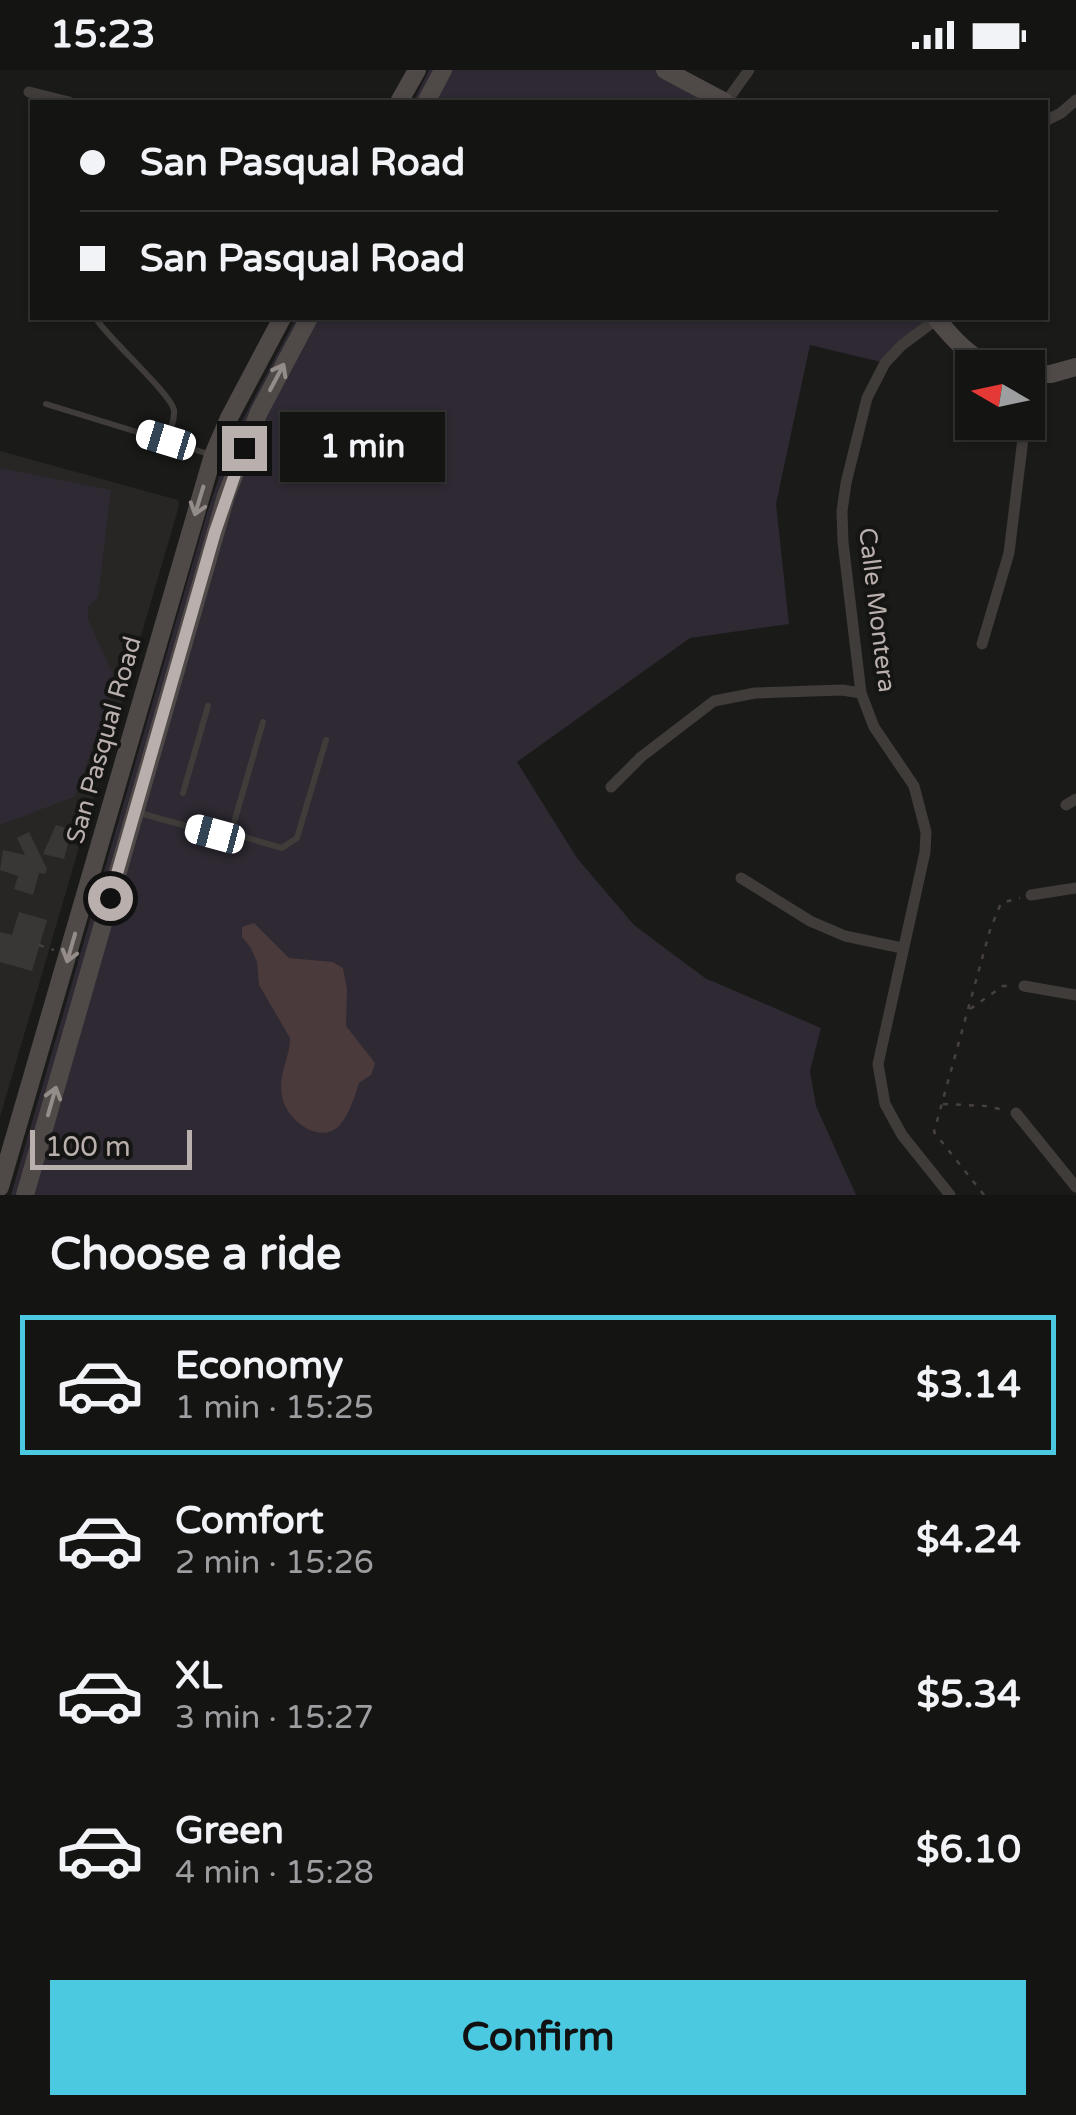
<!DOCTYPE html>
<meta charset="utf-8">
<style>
:root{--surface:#141413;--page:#1d1d1c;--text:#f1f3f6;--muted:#9d9ea0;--line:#333;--accent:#4bc9e0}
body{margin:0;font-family:"Varela Round",sans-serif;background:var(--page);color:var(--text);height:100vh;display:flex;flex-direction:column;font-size:38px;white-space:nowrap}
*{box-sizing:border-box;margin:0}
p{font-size:32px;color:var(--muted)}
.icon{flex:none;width:55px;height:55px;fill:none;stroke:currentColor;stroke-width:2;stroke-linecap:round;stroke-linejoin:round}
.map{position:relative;height:1125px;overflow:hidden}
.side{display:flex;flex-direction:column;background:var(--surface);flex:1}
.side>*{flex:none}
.guide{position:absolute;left:30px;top:30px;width:1018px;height:220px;border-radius:0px;box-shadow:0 2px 8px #0004,0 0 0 2px var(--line);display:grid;align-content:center;height:220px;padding:0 50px;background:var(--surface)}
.needle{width:65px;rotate:279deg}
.controls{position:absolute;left:955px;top:280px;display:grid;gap:20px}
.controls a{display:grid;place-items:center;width:90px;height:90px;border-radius:0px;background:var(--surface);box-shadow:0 2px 8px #0004,0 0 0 2px var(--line);font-size:50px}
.scale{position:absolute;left:30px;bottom:25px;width:162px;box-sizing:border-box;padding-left:10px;border:5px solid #b9afac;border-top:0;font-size:28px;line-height:35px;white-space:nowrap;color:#b9afac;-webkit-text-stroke:8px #151514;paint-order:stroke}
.end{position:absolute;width:45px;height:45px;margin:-22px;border:12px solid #b9afac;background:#111;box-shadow:0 0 0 5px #111}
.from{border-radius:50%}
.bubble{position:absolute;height:70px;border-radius:0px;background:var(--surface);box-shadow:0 2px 8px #0004,0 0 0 2px var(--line);font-size:32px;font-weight:700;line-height:70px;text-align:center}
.car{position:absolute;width:30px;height:60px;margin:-30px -15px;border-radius:12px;box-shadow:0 0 8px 2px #0007;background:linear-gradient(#fff 24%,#345 0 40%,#fff 0 76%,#345 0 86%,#fff 0)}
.guide b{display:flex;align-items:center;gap:35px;height:95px;font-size:38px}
.guide b+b{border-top:2px solid var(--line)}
.guide i{width:25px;height:25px;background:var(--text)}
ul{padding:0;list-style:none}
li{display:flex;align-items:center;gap:30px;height:140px;margin:0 20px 15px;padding:0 30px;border:5px solid transparent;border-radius:0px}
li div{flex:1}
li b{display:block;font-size:38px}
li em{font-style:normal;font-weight:700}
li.active{border-color:var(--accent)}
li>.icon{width:90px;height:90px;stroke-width:1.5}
h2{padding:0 50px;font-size:45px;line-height:120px}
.action{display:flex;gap:20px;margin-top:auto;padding:20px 50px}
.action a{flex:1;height:115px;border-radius:0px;background:var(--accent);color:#111;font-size:40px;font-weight:700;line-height:115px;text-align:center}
.status{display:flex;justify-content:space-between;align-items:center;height:70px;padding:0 50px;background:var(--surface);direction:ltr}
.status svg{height:28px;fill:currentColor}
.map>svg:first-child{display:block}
.built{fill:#272625}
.green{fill:#2e2932}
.water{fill:#4a3a3c}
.building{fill:#393736}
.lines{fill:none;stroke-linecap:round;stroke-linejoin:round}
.path{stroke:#464140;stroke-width:2.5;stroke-dasharray:5 8;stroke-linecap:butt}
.lane{stroke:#3f3c3a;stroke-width:6}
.street{stroke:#3f3c3a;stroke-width:11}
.secondary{stroke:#4f4a48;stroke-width:18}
.oneway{stroke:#948c89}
.route{stroke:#b9afac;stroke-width:12}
.labels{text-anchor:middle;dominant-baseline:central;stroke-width:8;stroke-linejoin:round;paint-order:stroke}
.street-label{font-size:25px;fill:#b9afac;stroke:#151514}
</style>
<div class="status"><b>15:23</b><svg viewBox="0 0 49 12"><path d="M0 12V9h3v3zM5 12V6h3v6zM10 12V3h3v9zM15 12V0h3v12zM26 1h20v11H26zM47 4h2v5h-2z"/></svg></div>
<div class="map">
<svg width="1076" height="1125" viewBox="0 0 1076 1125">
<rect width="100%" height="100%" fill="#1a1a19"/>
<path class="built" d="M0 381 178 430 179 436 0 1047Z"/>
<path class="green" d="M429 0H665L724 32H413Z
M296 248H936L885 293 810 275 776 434 789 554 690 568 517 692 577 788 634 855 705 908 821 958 810 1001 816 1036 856 1125H11L208 440 232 370Z
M0 398 111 420 98 528 88 536V549L115 609 78 721 74 727 0 755Z"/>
<path class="water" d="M254 853 289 888 333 892 343 898 347 919 346 956 375 993 371 1005 359 1013C355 1026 349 1045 339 1056 319 1075 288 1050 283 1030 276 1005 290 990 290 968L259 915 257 892 251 878 242 867V857Z"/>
<path class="building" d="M56 755 66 758 64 764 70 766 64 789 43 784Z
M29 762 47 799 45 804 39 803 33 825 14 819 18 806 0 800 3 780 25 785 17 768Z
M19 842 47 850 32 901 0 892V862L12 865Z"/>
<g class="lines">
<path class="path" d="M39 875 54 880
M970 939 1003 916H1015
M943 1034 985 1036 1005 1040
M984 1125 934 1062 990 860 1001 833 1020 828"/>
<path class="lane" d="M97 250C111 271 171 324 174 340 175 350 170 361 166 371
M46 334 212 385
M183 723 208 636
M136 742 215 764 231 763 282 778 297 768 326 670
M231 763 263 652"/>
<path class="street" d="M29 22 69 32
M726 32 749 0
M1045 51 1061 43 1076 30
M937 249 902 275 885 293 867 328 846 413 842 441 843 472 861 623 874 657 914 716 926 762 925 782 878 994 885 1034 902 1065 950 1125
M1028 329 1030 305
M982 574 1009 483 1025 352
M611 717 641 687 714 631 755 623 842 620 861 623
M1066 735 1076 729
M741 808 810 851 845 866 902 878
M1031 825 1076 818
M1024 916 1076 925
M1016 1043 1076 1117"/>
<path class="secondary" d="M665 0 725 32
M399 32 417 0
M426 32 443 0
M936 248C953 269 971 289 997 298
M1028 304H1051L1076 297
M0 1117 213 385 229 348 282 248
M25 1125 226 426 259 342 309 248"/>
</g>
<defs><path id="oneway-shaft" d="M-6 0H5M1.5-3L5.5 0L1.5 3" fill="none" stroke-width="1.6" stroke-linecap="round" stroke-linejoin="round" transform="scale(2.5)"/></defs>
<g class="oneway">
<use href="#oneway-shaft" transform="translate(277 307) rotate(-62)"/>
<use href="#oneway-shaft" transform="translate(199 431) rotate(107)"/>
<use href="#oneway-shaft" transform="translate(71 878) rotate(106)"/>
<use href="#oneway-shaft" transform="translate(52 1031) rotate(-74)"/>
</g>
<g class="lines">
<path class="route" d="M110 828 215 462 244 378"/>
</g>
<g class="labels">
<g class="street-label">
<text transform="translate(877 540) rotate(83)">Calle Montera</text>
<text transform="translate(104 670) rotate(-74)">San Pasqual Road</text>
</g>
</g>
</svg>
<div class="controls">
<a><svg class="needle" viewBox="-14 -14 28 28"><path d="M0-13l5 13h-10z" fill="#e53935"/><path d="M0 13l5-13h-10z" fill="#9d9ea0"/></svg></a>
</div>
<div class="scale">100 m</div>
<i class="end from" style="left:110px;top:828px"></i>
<i class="end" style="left:244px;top:378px"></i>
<div class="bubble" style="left:280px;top:342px;width:165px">1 min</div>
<i class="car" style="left:166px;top:370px;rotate:287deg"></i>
<i class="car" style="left:215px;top:764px;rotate:285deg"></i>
<div class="guide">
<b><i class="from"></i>San Pasqual Road</b>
<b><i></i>San Pasqual Road</b>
</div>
</div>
<section class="side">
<h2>Choose a ride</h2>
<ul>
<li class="active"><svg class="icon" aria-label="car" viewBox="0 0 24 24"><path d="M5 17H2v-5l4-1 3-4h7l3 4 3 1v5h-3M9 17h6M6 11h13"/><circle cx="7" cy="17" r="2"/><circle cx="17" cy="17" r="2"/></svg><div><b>Economy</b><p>1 min · 15:25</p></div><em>$3.14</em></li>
<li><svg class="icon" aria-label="car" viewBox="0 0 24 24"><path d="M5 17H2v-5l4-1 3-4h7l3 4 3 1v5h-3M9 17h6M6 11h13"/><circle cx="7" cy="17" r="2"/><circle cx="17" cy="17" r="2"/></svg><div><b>Comfort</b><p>2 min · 15:26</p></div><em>$4.24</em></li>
<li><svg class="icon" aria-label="car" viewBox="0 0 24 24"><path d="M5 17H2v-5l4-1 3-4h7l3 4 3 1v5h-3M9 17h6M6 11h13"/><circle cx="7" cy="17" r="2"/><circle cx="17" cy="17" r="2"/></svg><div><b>XL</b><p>3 min · 15:27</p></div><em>$5.34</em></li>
<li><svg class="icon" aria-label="car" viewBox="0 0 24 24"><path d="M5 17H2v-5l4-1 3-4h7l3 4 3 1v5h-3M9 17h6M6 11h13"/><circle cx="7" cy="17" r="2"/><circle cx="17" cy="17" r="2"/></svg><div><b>Green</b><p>4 min · 15:28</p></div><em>$6.10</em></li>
</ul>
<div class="action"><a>Confirm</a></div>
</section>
